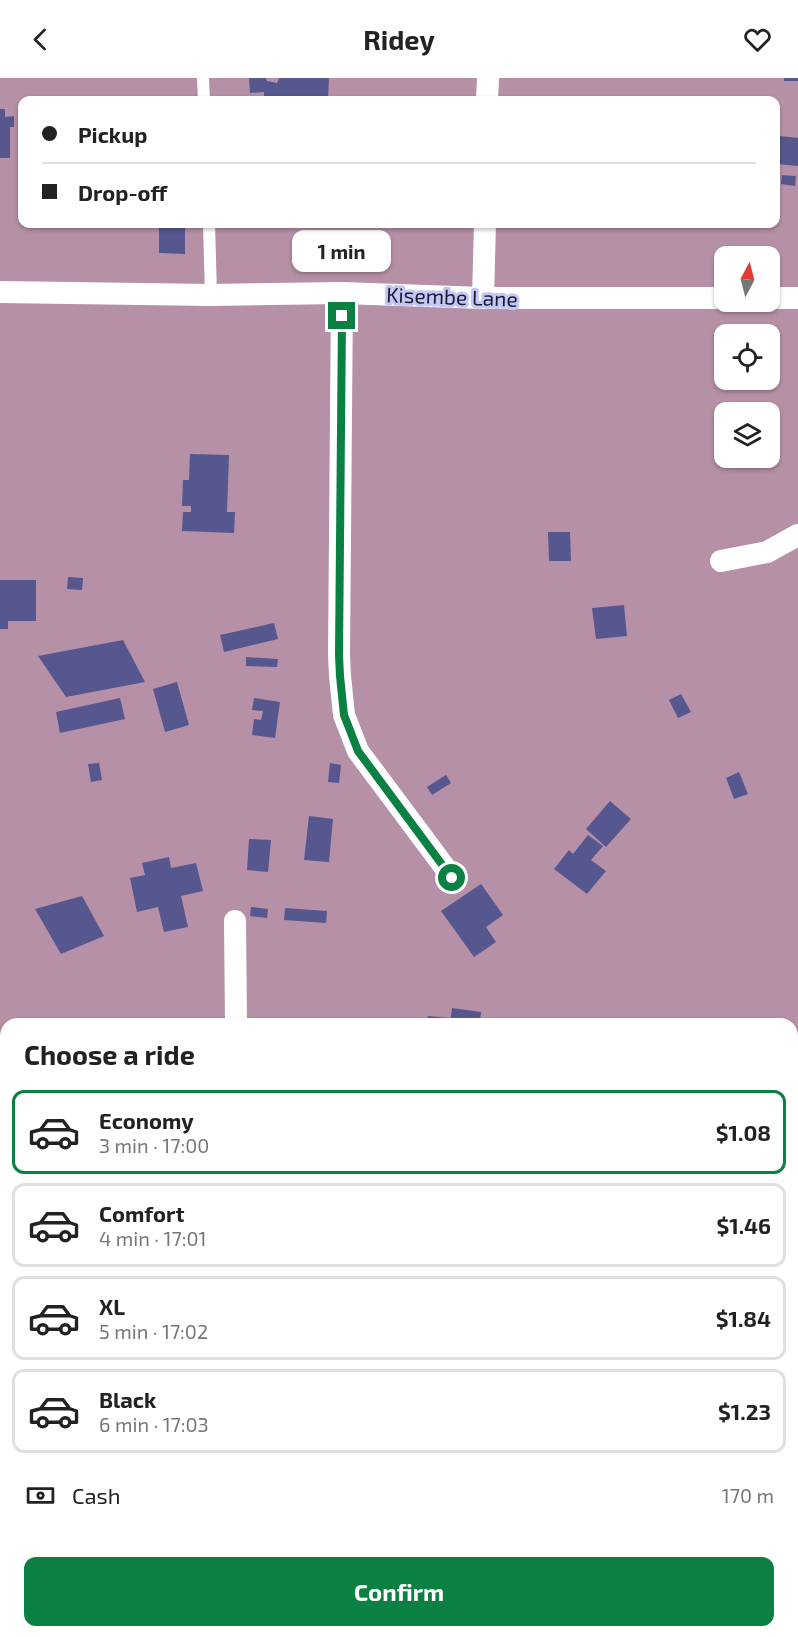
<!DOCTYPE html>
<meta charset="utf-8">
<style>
:root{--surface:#fff;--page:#f6f6f6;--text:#222;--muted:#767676;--line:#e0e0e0;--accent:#0b8043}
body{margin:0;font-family:"Exo 2",sans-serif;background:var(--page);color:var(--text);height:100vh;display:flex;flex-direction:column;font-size:22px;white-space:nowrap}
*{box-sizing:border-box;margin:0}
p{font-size:20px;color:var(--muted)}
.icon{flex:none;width:33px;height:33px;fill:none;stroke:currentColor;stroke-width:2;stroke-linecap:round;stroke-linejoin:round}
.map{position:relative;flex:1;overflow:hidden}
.sheet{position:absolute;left:0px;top:940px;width:798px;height:620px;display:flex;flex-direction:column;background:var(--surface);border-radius:18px 18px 0 0;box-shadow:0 2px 4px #0004}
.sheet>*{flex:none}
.guide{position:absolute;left:18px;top:18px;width:762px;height:132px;border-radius:12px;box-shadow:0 2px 4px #0004;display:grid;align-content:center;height:132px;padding:0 24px;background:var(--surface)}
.needle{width:39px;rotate:7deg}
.tools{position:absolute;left:714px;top:168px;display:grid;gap:12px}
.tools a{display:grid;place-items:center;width:66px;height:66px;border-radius:12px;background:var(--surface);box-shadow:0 2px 4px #0004;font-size:30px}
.end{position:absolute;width:27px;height:27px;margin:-14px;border:8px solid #0b8043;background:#fff;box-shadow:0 0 0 3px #fff}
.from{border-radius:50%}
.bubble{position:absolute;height:42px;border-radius:12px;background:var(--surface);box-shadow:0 2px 4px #0004;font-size:20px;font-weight:700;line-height:42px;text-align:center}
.guide b{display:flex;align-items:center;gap:21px;height:57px;font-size:22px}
.guide b+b{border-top:2px solid var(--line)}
.guide i{width:15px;height:15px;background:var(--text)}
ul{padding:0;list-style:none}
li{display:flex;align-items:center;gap:18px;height:84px;margin:0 12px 9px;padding:0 12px;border:3px solid var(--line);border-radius:12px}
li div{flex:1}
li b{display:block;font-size:22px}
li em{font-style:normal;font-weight:700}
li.on{border-color:var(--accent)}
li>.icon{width:54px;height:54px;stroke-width:1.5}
h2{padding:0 24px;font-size:27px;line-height:72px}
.pay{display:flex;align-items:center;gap:15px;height:66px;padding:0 24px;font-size:22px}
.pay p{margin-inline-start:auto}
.button{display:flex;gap:12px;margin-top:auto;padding:12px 24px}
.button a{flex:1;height:69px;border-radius:12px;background:var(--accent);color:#fff;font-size:24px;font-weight:700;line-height:69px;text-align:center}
header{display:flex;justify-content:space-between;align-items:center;height:78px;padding:0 24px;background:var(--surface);font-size:27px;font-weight:700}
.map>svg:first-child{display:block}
.green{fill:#b690a7;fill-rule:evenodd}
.building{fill:#56578f}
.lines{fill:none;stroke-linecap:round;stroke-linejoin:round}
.service{stroke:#fff;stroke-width:12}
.minor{stroke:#fff;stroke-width:22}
.tertiary{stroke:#fff;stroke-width:28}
.route{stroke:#0b8043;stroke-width:8}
.labels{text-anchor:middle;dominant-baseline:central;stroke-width:6;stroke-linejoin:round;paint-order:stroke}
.street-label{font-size:21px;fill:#1b1c2e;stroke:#c3c7f8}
</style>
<header><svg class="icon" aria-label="back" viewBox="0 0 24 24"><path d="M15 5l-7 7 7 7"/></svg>Ridey<svg class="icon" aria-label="heart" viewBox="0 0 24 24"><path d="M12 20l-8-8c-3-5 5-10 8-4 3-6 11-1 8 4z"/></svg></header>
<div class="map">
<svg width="798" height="1559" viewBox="0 0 798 1559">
<rect width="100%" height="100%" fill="#c3c7f8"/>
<path class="green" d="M0 0H798V1152H792V946H6V1146H0ZM22 22H776V146H22ZM724 178H770V224H724ZM724 256H770V302H724ZM724 334H770V380H724Z
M792 1238 798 1239V1383L792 1375Z"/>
<path class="building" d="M249 0H266L267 3 277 5 279 0H329L328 22H264V14L250 15Z
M784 0H798V3H784Z
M0 31H5V39L14 38V49H10V80H0Z
M780 58 798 60V88L777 86Z
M782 97 796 98 795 108 781 106Z
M159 146H185V176L159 175Z
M190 376 229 377 227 434H235L234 455 182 453 183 434H191V428H182L183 402H189Z
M548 454H570L571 483H549Z
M68 499 83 500 82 512 67 511Z
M0 502H36V543H8V551H0Z
M624 527 627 558 596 561 592 530Z
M274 545 278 561 224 574 220 557Z
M123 562 145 604 66 619 38 578Z
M246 579 278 581 277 589 246 588Z
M177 604 189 647 165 654 153 611Z
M681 616 691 634 678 640 669 622Z
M120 620 125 641 60 655 56 634Z
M254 620 280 624 275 660 252 657 254 641 261 642 263 633 252 632Z
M99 685 102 702 91 704 88 686Z
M330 685 341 687 339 705 328 704Z
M739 694 748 716 734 721 726 700Z
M446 697 451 705 432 717 427 709Z
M610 723 631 741 606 769 586 751Z
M309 738 333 741 329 784 304 782Z
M588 757 603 768 591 782 606 793 587 816 554 791 569 772 573 776Z
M249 761 271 762 268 794 247 792Z
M169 779 171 790 196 785 203 813 181 818 188 849 164 854 158 829 137 834 130 800 145 797 142 785Z
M481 806 503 837 486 849 496 864 474 879 441 833Z
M82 818 104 858 61 876 35 831Z
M251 829 268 831 267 840 250 838Z
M285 830 327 833 326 845 284 842Z
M452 930 481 934 480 946H450Z
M428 938 449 940 448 946H427Z
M1 1482H6V1500L1 1499Z
M2 1503 6 1504V1517H2Z"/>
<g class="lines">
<path class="service" d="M203 0 204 22
M209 146 211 217"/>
<path class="minor" d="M487 22 488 0
M0 214 211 217 342 215 483 220H724
M342 215 339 577 340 598 344 637 358 673 452 799
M483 220 485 146
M770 220H798
M721 483 767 474 798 457
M235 843 236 946
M0 1555 65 1556"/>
<path class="tertiary" d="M0 1171H6
M792 1177H798"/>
</g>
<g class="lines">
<path class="route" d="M342 238 339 577 340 598 344 637 358 673 452 800"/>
</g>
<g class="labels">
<g class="street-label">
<text transform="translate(452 218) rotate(2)">Kisembe Lane</text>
</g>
</g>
</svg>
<div class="tools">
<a><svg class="needle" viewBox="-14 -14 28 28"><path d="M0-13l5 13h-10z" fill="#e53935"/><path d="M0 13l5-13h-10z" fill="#767676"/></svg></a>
<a><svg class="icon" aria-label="locate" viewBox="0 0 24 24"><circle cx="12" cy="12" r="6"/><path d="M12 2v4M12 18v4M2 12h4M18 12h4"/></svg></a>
<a><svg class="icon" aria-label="layers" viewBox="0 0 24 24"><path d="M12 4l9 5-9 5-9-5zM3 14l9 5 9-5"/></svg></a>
</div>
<i class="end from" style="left:452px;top:800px"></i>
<i class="end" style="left:342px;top:238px"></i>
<div class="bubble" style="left:292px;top:152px;width:99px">1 min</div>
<div class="guide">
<b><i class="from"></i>Pickup</b>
<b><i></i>Drop-off</b>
</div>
<section class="sheet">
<h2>Choose a ride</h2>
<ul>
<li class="on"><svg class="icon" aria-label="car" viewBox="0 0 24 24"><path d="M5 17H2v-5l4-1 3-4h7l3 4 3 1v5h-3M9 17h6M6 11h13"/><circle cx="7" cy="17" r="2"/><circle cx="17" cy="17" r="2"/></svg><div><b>Economy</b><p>3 min · 17:00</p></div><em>$1.08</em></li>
<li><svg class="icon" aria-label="car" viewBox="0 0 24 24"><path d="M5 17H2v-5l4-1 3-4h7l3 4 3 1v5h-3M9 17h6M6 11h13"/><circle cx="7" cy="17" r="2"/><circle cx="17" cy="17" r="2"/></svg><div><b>Comfort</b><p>4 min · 17:01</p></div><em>$1.46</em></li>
<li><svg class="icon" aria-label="car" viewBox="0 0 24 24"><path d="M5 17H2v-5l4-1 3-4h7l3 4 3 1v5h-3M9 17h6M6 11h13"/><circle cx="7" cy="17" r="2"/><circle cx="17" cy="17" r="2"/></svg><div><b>XL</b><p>5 min · 17:02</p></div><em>$1.84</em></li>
<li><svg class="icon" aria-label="car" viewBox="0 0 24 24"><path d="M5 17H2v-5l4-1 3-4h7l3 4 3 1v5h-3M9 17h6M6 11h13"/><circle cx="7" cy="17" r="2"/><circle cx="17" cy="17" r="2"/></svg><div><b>Black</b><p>6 min · 17:03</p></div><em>$1.23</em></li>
</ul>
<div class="pay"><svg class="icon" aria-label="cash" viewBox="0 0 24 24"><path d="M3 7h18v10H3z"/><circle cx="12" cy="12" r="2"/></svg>Cash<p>170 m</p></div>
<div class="button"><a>Confirm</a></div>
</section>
</div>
